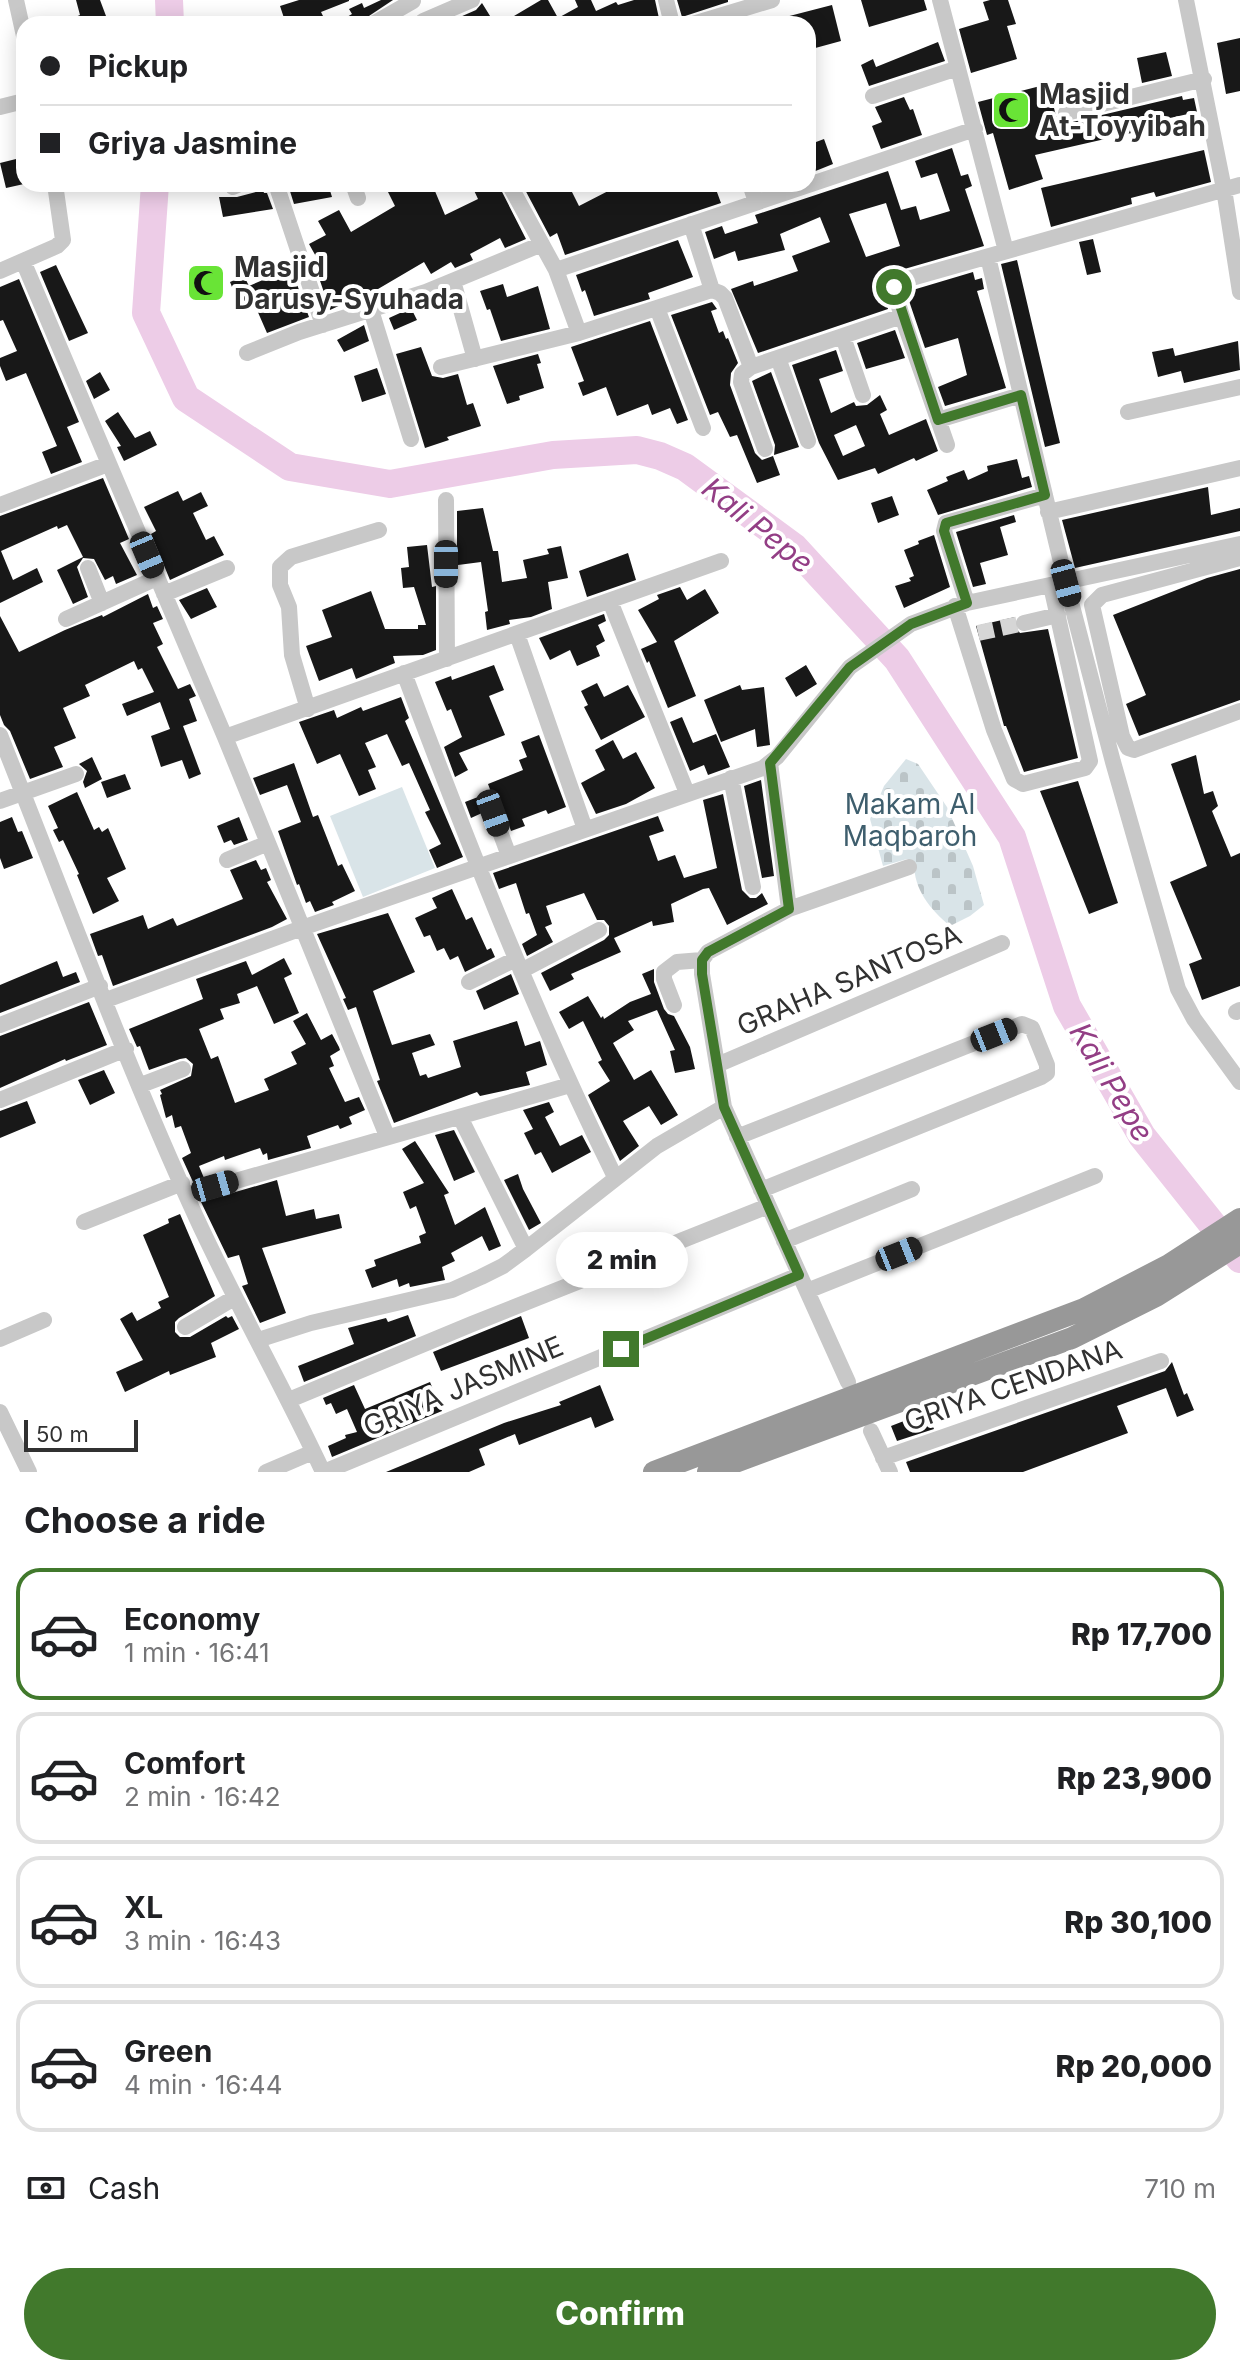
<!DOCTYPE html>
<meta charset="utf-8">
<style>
:root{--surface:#fff;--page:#f2f2f2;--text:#202124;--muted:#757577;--line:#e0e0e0;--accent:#41792c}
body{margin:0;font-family:Inter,sans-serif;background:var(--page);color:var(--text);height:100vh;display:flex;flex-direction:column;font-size:30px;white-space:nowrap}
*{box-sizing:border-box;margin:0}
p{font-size:26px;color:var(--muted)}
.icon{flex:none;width:44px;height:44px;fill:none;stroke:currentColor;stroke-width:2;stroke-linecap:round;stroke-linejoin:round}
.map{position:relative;height:1472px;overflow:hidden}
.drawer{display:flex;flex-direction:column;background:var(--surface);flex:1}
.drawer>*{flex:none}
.hud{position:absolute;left:16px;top:16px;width:800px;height:176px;border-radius:24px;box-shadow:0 4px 20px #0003;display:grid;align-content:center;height:176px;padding:0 24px;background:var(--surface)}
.scale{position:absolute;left:24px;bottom:20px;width:114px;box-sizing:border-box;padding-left:8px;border:4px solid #313131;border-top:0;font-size:22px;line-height:28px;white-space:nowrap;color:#313131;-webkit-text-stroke:6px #fff;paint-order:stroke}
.end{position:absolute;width:36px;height:36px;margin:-18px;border:10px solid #41792c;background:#fff;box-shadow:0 0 0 4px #fff}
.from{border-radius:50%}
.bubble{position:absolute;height:56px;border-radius:28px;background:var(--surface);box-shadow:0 4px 20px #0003;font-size:26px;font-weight:800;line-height:56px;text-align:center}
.car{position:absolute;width:24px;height:48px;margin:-24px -12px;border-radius:10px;box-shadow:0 0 6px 2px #0007;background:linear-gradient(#222 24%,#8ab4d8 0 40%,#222 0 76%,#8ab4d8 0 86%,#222 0)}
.hud b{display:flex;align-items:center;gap:28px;height:76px;font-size:30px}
.hud b+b{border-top:2px solid var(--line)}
.hud i{width:20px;height:20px;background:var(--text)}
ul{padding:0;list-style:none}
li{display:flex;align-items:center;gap:24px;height:132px;margin:0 16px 12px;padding:0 8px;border:4px solid var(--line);border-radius:24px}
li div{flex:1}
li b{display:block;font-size:30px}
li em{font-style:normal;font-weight:800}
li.current{border-color:var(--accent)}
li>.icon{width:72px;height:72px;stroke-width:1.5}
h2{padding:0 24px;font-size:36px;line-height:96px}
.pay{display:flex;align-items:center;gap:20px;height:88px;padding:0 24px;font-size:30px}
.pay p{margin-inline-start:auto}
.action{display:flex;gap:16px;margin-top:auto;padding:16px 24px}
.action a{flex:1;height:92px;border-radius:48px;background:var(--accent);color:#fff;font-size:32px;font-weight:800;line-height:92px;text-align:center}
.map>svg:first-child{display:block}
.green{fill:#d9e4e8}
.cemetery{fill:url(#cemetery-stones)}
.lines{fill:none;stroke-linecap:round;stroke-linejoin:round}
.river{stroke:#edcce7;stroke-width:28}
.building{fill:#181818;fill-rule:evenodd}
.minor-tunnel{stroke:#d6d6d6;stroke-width:16;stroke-dasharray:16 8;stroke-linecap:butt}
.minor{stroke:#c8c8c8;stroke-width:16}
.highway{stroke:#989898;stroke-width:22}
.route{stroke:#41792c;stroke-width:10}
.labels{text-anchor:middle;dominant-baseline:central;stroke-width:8;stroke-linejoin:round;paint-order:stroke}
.poi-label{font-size:28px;font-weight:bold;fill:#313131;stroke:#fff;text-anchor:start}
.park-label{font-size:28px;fill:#3e5e6d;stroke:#fff}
.street-label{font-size:28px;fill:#313131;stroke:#fff}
.water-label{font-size:30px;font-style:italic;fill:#933e85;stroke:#fff}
</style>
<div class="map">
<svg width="1240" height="1472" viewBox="0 0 1240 1472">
<defs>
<pattern id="cemetery-stones" width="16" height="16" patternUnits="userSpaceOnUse" patternTransform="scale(2)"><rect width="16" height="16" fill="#d9e4e8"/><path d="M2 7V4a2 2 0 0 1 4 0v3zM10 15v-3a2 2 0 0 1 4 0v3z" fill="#bbc4c7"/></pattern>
</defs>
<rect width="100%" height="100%" fill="#fff"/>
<path class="green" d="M402 787 435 868 363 897 330 816Z"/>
<path class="cemetery" d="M906 759 918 764 947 807 973 866 984 905 970 916 950 926C930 909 914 890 914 863L907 859 883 866 870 819 884 786Z"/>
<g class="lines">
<path class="river" d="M169 0 170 24
M155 184 146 313 186 398 290 467 390 484 553 455 637 450 660 456 685 467 794 547 897 659 1012 837 1067 1006 1142 1136 1240 1259"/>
</g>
<path class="building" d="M76 0H100L109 24H59L80 15Z
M299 0H349V1L321 12 327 24H286L280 6Z
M381 0H393L357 24H335L352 14 349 9 362 3 364 8Z
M541 0H548L558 18 578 7 575 0H591L596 11 616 2 618 5 634 0H655L660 23 518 24 514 16Z
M677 0H728V2L682 17Z
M861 0H924L927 10 869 27Z
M990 0H1008L1016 24 1007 26 1017 59 971 73 959 29 989 20 983 2Z
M482 3 495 24H444L476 10Z
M832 5 841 41 808 50V24H775L774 20Z
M1240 38V91L1226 94 1217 43Z
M938 42 945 61 869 86 861 65 873 59 876 67Z
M1166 52 1172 76 1142 83 1137 58Z
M1048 84 1056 116 1064 124 1182 96 1183 100 1194 98 1197 112 1161 120 1162 126 1035 155 1043 179 1009 190 993 133 987 135 978 102Z
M904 97 910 110 913 109 922 135 881 149 872 126 882 122 875 107Z
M824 139 833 164 808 174V145Z
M952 148 961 176 968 174 972 186 965 189 984 246 894 272 884 288 888 309 758 353 731 289 753 281 754 286 798 271 792 256 830 242 820 217 780 234 785 250 738 261 735 251 714 259 705 232 722 226 725 234 758 223 755 215 888 171 901 210 916 206 920 220 950 211 937 173 921 178 915 161ZM886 203 900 246 866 257 849 214Z
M1204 150 1211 182 1156 197 1154 192 1131 198 1132 204 1051 227 1041 188Z
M24 157V184L6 188 0 163Z
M309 184H328L332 197 294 204 289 188Z
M384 184H404L407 191 424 184H432L445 215 478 199 471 184H498L526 239 505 248 500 238 470 254 473 260 471 261 455 268 451 262 431 274 424 262 361 299 360 296 330 310 317 272 323 269 309 244 326 235 318 221 339 210 351 232 395 206Z
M522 184H568L579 206 614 188 612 184H714L721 203 565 255 557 233 550 237Z
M263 190 264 193H267L273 209 223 217 219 197H237Z
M1093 239 1101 272 1087 275 1079 242Z
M678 240 693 277 648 293 650 299 594 316 585 290 582 292 576 275Z
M1017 260 1060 443 1045 447 1001 264Z
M56 265 88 333 69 341 40 272Z
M291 268 309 317 267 333 253 301 240 307 230 282 244 276 249 286Z
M973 272 975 280 982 278 984 289 977 291 1006 388 945 406 938 387 967 375 958 338 925 348 906 292Z
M19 279 79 422 67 427 82 462 51 474 42 452 57 446 26 373 6 381 0 366V358L17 351 3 320 0 321V287Z
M503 284 507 297 538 286 550 329 501 341 490 309 487 310 480 291Z
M712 302 717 309 711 311 719 333 723 331 726 339 728 338 738 363 731 373 730 385 755 453 762 460 773 456 780 475 757 483 737 435 730 437 718 412 710 415 671 315Z
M411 308 417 320 394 330 389 318Z
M650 321 688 420 677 424 670 408 652 415 648 404 617 416 606 387 583 396 578 383 584 381 571 347Z
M364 325 369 341 344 352 337 340Z
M895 330 905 358 866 369 857 343Z
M1238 341 1240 370 1184 383 1181 371 1158 377 1152 352 1173 348 1175 356Z
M421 347 432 376 443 378 458 374 467 405 473 403 481 426 447 437 449 440 425 448 396 354Z
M836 350 843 371 819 379 831 413 854 402 856 406 867 405 880 395 887 410 880 414 889 435 926 419 938 451 916 461 914 458 878 474 875 468 838 480 819 443 792 365ZM856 425 865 446 843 456 834 435Z
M538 354 541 363 537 364 544 388 519 396 520 400 507 404 493 366Z
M377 368 386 394 362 402 354 376Z
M100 372 110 390 94 399 86 381Z
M771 372 799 447 774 455 775 445 752 381Z
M118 412 135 438 150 431 157 445 124 461 117 447 121 446 105 421Z
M1017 459 1022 478 1029 476 1032 487 938 515 927 490 948 481 946 477 964 470 968 480 988 471 987 466Z
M103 478 129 539 120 543 137 575 116 584 113 576 105 580 94 559 83 558 77 567 88 597 73 604 57 570 83 557 67 525 58 529 57 526 1 551 13 580 37 568 43 582 0 603V516Z
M1208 487 1211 515 1240 508V531L1075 568 1062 520Z
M178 491 183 501 201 492 208 506 193 513 206 540 214 536 224 555 170 580 151 534 156 531 144 507Z
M892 496 899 515 878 523 871 503Z
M483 508 493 551H498L502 582 527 578 523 560 549 554 547 549 561 546 568 578 548 582 552 609 531 617 509 620 510 624 487 630 485 612 488 611 481 562 458 565 457 558V511Z
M1014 515 1016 522 1000 527 1008 555 980 563 986 584 973 587 956 532Z
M934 535 950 587 904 608 895 586 911 581 909 578 914 576 904 550 919 544 918 541Z
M427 545 432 587 436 586V650L423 655 393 656 395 663 356 679 352 668 319 681 306 646 332 637 322 610 371 591 385 629H418V625H426L414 587 403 588 401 568 409 567 407 547Z
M628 553 636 580 587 597 579 571Z
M1240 569V700L1139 736 1126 704 1146 695 1113 615 1207 578Z
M680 587 687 600 705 589 719 613 674 641 696 696 668 708 649 661 647 663 641 649 657 642 638 610 659 599 657 595Z
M207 588 217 607 191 619 179 600Z
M148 594 153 608 157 606 163 619 153 623 163 644 157 647 178 689 190 684 196 696 189 699 197 721 183 726 201 774 189 779 182 760 161 767 151 736 170 729 160 702 127 716 122 704 154 692 142 668 138 670 134 661 85 685 90 696 63 708 76 738 54 747 63 767 30 779 10 731 4 725 0 715V616L19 652 65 630 102 615 103 617Z
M604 614 606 621 598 625 605 641 596 646 600 656 577 666 570 650 550 660 539 638Z
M1015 617 1014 626 1020 633 1048 629 1078 758 1024 772 1006 726H1004L976 626Z
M494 665 504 690 489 696 505 735 459 753 468 770 455 777 444 747 462 737 451 709 447 711 435 682 451 676 452 680Z
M806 665 817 684 796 697 785 678Z
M597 683 604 697 628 685 645 717 601 740 584 707 588 705 581 691Z
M740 685 742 690 764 687 770 745 757 747 755 729 721 742 704 700Z
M401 697 409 718 405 721 463 857 437 868 429 850 441 844 425 812 430 810 409 763 402 766 387 734 365 743 376 767 368 770 376 789 359 796 340 754 317 764 299 722 334 710 337 718 361 707 363 711Z
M682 717 693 743 716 734 730 767 708 775 704 765 690 771 670 722Z
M539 735 566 807 548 814 546 810 522 819 525 826 511 831 503 808 496 802 488 803 482 813 471 818 465 802 491 792 488 784 523 770 519 760 527 757 521 742Z
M613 740 623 759 636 752 655 788 626 804 596 814 581 783 605 770 595 750Z
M1196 755 1204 794 1213 791 1218 806 1212 811 1231 857 1240 853V986L1202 1000 1189 964 1202 959 1170 882 1207 866 1171 764Z
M92 757 102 779 85 788 83 782 87 771 79 764Z
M294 763 313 817 318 815 338 866 342 864 355 891 332 902 334 905 315 912 310 901 306 903 299 884 297 885 278 831 301 822 287 785 260 795 253 778Z
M125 774 131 789 107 798 101 782Z
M761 780 774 876 762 878 744 786Z
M1078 781 1118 903 1089 914 1040 791Z
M77 792 94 830 99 827 102 832 108 828 126 869 107 878 119 901 93 914 77 875 79 874 63 840 59 842 53 830 58 828 48 806Z
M723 794 742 890 750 898H756L762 893 768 904 727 925 709 888 703 889 671 904 674 922 653 926 652 921 614 938 621 952 571 974 574 979 550 991 541 973 604 940 609 935V926L604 920H597L584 893 546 906 552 924 545 927 553 942 527 956 522 944 537 935 529 913 526 914 516 883 499 889 493 873 658 816 664 831 649 836 658 861 675 855 684 878 717 868 703 800Z
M12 817 18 832 22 831 33 858 4 869 0 858V822Z
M239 817 248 840 234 845 231 840 224 843 217 826Z
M256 860 261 870 266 868 271 880 267 882 287 919 272 927 113 986 102 955 98 956 90 934 143 915 148 929 173 918 177 926 243 899 230 870Z
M452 889 466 920 472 917 487 950 491 948 495 957 465 972 458 956 450 960 444 948 437 951 430 935 424 937 415 918 437 908 432 898Z
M388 913 415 972 373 991 392 1045 430 1034 435 1045 412 1053 420 1076 426 1074 428 1078 461 1067 453 1041 517 1021 525 1046 540 1041 547 1065 526 1072 530 1085 480 1096 477 1092 394 1123 377 1081 380 1080 356 1007 348 1010 343 999 346 998 317 934Z
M284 958 292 974 284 978 299 1013 274 1024 257 986 237 994 240 1003 220 1009 224 1019 199 1029 211 1059 218 1056 235 1103 269 1090 264 1079 297 1064 291 1052 306 1044 293 1021 307 1013 321 1040 332 1034 339 1047 340 1050 330 1056 334 1066 329 1068 345 1102 359 1097 365 1110 349 1117 352 1124 340 1129 338 1125 307 1136 311 1148 268 1160 267 1153 263 1155 260 1148 225 1160 224 1156 199 1166 204 1178 193 1182 182 1158 191 1153 181 1126 175 1128 172 1115 166 1118 160 1095 162 1094 160 1090 191 1076 193 1064 186 1058 180 1059 149 1070 140 1046 137 1047 129 1029 203 999 196 979 246 961 252 975Z
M57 961 63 977 76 972 80 982 0 1013V985Z
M654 969V982L664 1009 668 1014 674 1016 690 1047 695 1069 675 1073 670 1051 675 1050 657 1010 628 1021 634 1030 613 1043 634 1080 651 1070 678 1115 661 1125 649 1106 623 1121 639 1146 620 1161 588 1095 610 1081 598 1062 602 1060 583 1021 569 1029 559 1012 588 996 601 1018 603 1016 604 1019 630 1002 651 994 642 974Z
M511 974 519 994 484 1010 476 991Z
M89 1002 107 1045 66 1061 65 1059 0 1088V1036Z
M104 1070 115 1093 90 1105 78 1080Z
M27 1101 36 1123 0 1138V1111Z
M549 1102 554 1112 545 1117 560 1146 582 1135 591 1152 552 1173 541 1152 535 1155 524 1133 533 1129 523 1110Z
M454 1130 475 1172 454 1181 435 1135Z
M415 1141 449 1193 444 1195 455 1225 485 1207 501 1246 489 1251 482 1236 451 1253 455 1261 442 1267 445 1280 410 1287 409 1283 399 1287 397 1279 372 1288 365 1270 376 1266 374 1260 421 1243 419 1236 426 1233 416 1206 410 1209 403 1192 424 1183 402 1149Z
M518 1174 523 1189 541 1223 529 1230 504 1180Z
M277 1180 286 1216 314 1209 316 1219 339 1214 342 1228 262 1248 286 1313 260 1323 242 1286 248 1284 239 1255 228 1258 201 1202Z
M180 1214 215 1296 179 1318 175 1322V1332L180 1337H190L226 1316 228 1318 232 1316 239 1329 211 1343 216 1357 170 1375 169 1371 125 1392 116 1372 143 1360 120 1319 132 1312 137 1321 161 1308 158 1302 169 1297 143 1235 169 1223 168 1219Z
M623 1233 630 1249 590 1265 583 1250Z
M408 1315 416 1336 304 1382 298 1366 354 1344 348 1328 386 1318 388 1322Z
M521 1316 529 1338 441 1371 433 1352Z
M1172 1362 1184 1395 1187 1393 1194 1410 1177 1417 1166 1388 1117 1406 1128 1433 1023 1472H910L906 1462 1165 1371Z
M430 1382 442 1411 332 1457 328 1446 346 1438 345 1435 357 1432 347 1409 336 1414 331 1403 326 1405 323 1398 354 1385 365 1409Z
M600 1385 614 1420 595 1428 591 1417 519 1445 515 1434 479 1449 485 1465 469 1472H386L504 1423 561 1405 559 1402Z
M927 1412 934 1429 897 1441 891 1426Z"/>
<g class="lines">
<path class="minor-tunnel" d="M978 633 1024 623"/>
<path class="minor" d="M16 0 24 36
M666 0 672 24
M940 0 1006 251
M1186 0 1224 189 1240 292
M423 21 472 0
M373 24 413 1
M693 24 772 0
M873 96 958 68
M0 107 24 101
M1066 113 1204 79
M276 184 323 325
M353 184 358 198
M509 184 556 270 975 129
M750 184 756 202
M233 187 240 184
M691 224 712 290
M988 257 1066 583 1113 762 1178 989 1194 1019 1240 1082
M23 261 225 737 387 1136
M556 270 579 333
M0 271 57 246 63 240 55 184
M453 281 475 359
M657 308 703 428
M371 310 411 439
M902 316 947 445
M843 337 863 395
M247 353 299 332 426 292 542 244
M778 358 808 441
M441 367 579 333 712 290 720 293 725 298 751 367 902 316 894 291 897 284 901 281 1240 185
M751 367 742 374 741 382 765 449
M1128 412 1240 387
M938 420 1021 395
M446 500 447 659
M0 505 108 464
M1048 512 1240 468
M1240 558 1102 595 1092 605 1122 736 1128 748 1134 750 1240 711
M88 568 102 603
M164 594 227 568
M610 601 687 793
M967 603 944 531 946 523 1045 495
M955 606 994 730 1014 779 1023 784 1085 768 1090 761 1051 586
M66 619 157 578
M1024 623 1058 615
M517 634 585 829
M404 673C468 844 534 1013 615 1177
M308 709 292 655 289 607 280 585V567L291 557 379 530
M0 735C64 896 124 1060 196 1217 236 1304 283 1386 323 1472
M225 737 721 561
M770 763 789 909 708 952 702 960V974L724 1107 848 1382
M731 778 753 887
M0 801 76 774
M493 813 509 856
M227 860 268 843
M789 909 909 867
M521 971 599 930
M469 982 516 959
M106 1000 302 928 763 768 777 757 850 667 911 624 967 603 1240 544
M674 1005 664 979V972L677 962 702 960
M1236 1012 1240 1010
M0 1025 100 986
M717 1065 1002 943
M141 1085 183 1069
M0 1100 126 1049
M460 1117 526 1249
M737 1137 1022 1024 1032 1028 1047 1065V1073L1041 1077 761 1190
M187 1195 570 1085
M84 1222 182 1183
M784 1241 912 1189
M807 1291 1095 1176
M185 1327 234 1298
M0 1339 44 1320
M258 1340 311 1323 452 1290 481 1277 503 1266 526 1249 657 1146 724 1107
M289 1400 472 1324 768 1206
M0 1412 29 1472
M871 1431 890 1472
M883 1458 1161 1361
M266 1472 313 1452
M324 1472 799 1275"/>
<path class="highway" d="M654 1472 1084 1309 1169 1265 1240 1219
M708 1472 1072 1338 1156 1296 1240 1243"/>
</g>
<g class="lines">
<path class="route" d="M621 1349 799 1275 724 1107 702 974V960L708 952 789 909 770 763 850 667 911 624 967 603 944 531 946 523 1045 495 1021 395 938 420 894 287"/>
</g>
<defs>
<symbol id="mosque-square" viewBox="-11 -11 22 22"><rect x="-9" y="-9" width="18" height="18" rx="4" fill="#69e436" stroke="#fff"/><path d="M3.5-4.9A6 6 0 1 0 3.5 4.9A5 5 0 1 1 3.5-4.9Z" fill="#111"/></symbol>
</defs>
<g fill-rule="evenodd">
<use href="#mosque-square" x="989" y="88" width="44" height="44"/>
<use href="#mosque-square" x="184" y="261" width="44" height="44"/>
</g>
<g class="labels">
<g class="poi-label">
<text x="1039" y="94">Masjid<tspan x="1039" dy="32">At-Toyyibah</tspan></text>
<text x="234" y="267">Masjid<tspan x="234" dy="32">Darusy-Syuhada</tspan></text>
</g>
<g class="park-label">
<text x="910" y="804">Makam Al<tspan x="910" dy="32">Maqbaroh</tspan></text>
</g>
<g class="street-label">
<text transform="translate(849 980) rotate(-23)">GRAHA SANTOSA</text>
<text transform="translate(1013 1385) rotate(-19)">GRIYA CENDANA</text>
<text transform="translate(463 1386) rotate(-23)">GRIYA JASMINE</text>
</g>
<g class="water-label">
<text transform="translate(758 525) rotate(39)">Kali Pepe</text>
<text transform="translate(1112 1082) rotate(59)">Kali Pepe</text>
</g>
</g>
</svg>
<div class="scale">50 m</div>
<i class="end from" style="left:894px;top:287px"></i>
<i class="end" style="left:621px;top:1349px"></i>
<div class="bubble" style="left:556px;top:1232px;width:132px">2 min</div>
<i class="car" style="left:147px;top:555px;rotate:157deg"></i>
<i class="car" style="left:446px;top:564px;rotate:180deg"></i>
<i class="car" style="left:1066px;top:583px;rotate:165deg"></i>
<i class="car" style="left:493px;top:813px;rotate:160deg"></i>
<i class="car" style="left:994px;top:1035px;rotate:68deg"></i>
<i class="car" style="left:215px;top:1186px;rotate:74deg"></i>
<i class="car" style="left:899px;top:1254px;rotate:68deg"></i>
<div class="hud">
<b><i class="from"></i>Pickup</b>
<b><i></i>Griya Jasmine</b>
</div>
</div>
<section class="drawer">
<h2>Choose a ride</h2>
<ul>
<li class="current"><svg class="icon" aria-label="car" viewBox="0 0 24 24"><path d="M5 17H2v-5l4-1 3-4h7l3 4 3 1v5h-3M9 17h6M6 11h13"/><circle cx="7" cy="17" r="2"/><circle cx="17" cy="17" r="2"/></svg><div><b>Economy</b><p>1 min · 16:41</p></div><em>Rp 17,700</em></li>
<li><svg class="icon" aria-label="car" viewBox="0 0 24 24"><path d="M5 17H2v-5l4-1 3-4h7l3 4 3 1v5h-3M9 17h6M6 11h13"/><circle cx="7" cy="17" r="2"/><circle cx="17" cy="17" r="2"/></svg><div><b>Comfort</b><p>2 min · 16:42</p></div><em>Rp 23,900</em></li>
<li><svg class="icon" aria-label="car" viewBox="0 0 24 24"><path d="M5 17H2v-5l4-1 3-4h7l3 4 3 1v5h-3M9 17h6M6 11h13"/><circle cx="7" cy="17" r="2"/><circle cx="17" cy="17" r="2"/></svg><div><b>XL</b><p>3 min · 16:43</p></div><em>Rp 30,100</em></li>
<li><svg class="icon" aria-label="car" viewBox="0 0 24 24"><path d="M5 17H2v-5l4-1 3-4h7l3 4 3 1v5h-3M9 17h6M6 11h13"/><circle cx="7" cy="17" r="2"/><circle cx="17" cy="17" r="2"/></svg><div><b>Green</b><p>4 min · 16:44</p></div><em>Rp 20,000</em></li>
</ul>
<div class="pay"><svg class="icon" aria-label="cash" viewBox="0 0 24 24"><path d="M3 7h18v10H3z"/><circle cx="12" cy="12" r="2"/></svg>Cash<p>710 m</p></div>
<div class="action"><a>Confirm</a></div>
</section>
